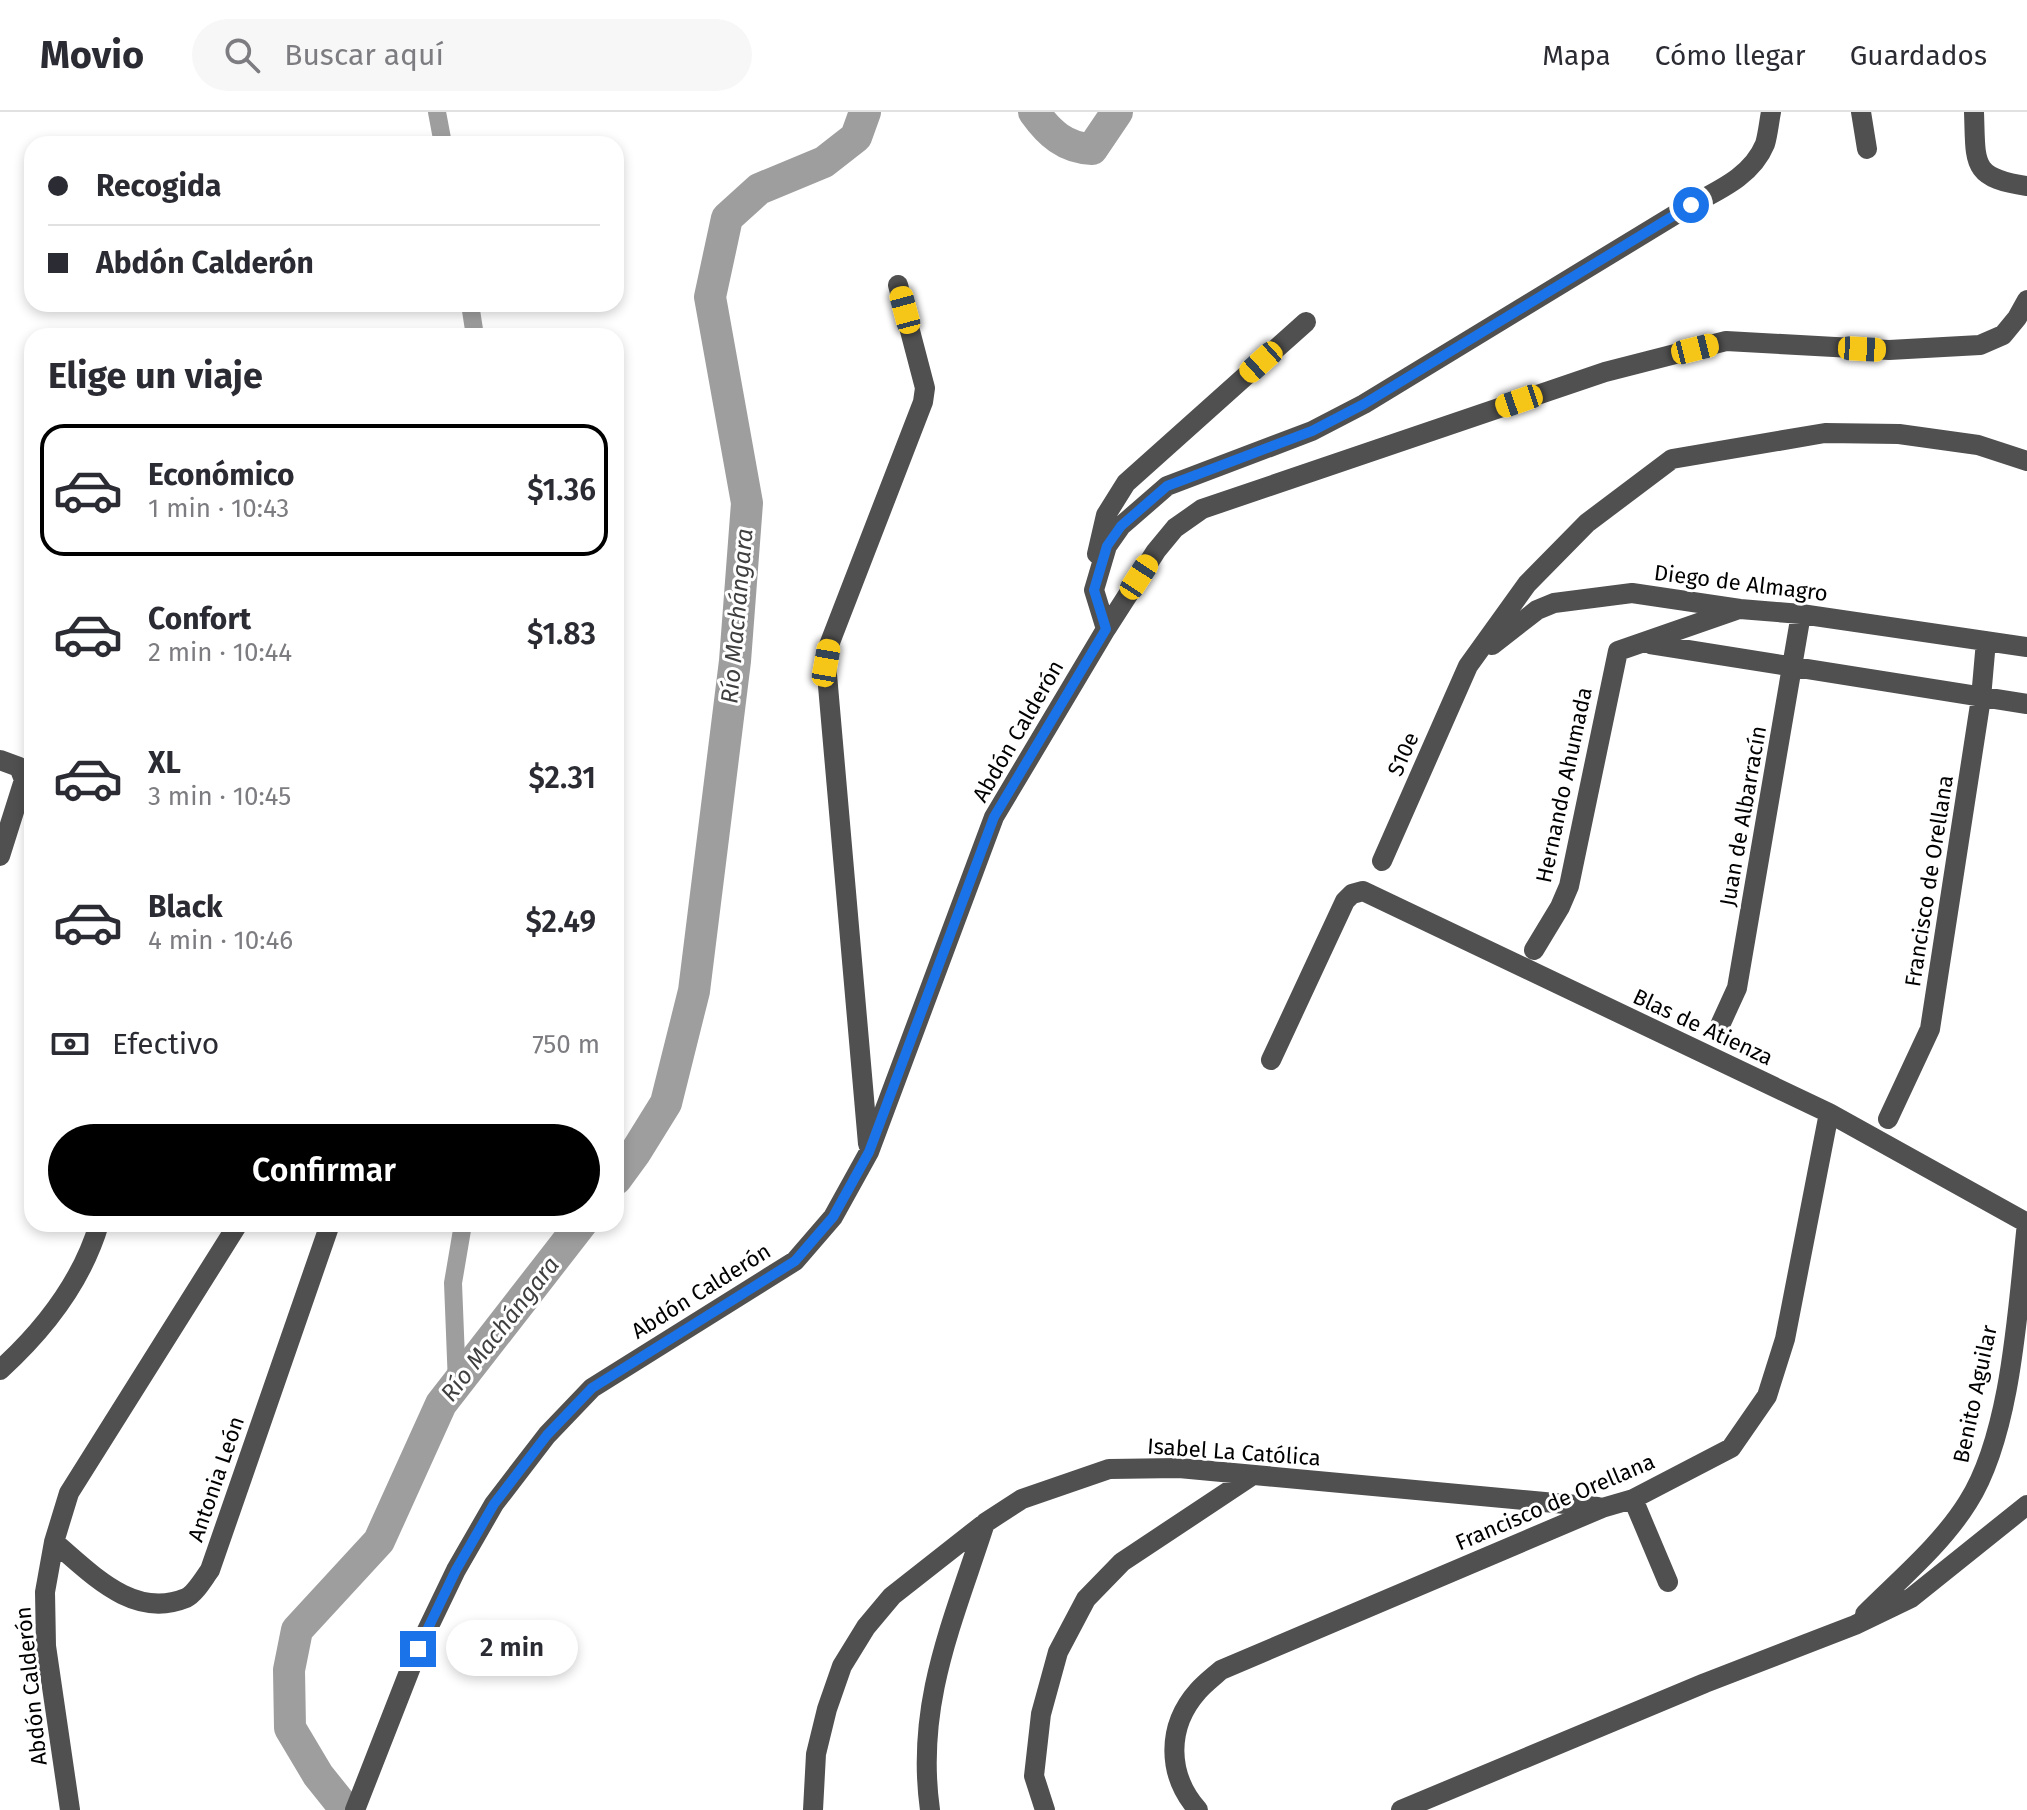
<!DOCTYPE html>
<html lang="es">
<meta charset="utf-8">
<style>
:root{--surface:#fff;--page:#f7f7f7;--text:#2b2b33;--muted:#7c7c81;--line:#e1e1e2;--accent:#000}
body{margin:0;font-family:"Fira Sans",sans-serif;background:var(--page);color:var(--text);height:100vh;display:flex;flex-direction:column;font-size:30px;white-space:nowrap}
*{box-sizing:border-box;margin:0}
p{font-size:26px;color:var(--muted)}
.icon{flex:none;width:44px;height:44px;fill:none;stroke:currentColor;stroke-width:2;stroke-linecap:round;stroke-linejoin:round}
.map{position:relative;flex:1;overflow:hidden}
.drawer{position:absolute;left:24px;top:216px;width:600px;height:904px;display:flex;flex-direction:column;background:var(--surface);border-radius:24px;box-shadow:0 4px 12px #0003}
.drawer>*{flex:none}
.hud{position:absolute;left:24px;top:24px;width:600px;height:176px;border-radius:24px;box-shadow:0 4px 12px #0003;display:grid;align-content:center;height:176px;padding:0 24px;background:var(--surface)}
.end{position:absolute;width:36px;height:36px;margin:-18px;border:10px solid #1a73e8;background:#fff;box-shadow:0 0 0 4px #fff}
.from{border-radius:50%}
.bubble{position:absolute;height:56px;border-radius:28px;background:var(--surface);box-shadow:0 4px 12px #0003;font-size:26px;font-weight:600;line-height:56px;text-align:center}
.car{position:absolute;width:24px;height:48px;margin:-24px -12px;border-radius:10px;box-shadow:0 0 6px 2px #0007;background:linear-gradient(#f5c518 24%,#345 0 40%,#f5c518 0 76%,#345 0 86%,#f5c518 0)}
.hud b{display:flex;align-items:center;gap:28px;height:76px;font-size:30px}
.hud b+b{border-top:2px solid var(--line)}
.hud i{width:20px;height:20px;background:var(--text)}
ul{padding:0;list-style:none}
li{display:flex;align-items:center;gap:24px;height:132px;margin:0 16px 12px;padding:0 8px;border:4px solid transparent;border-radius:24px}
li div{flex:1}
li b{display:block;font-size:30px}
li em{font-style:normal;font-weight:600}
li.on{border-color:var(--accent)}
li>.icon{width:72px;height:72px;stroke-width:1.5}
h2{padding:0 24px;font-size:36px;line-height:96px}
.pay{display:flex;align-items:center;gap:20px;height:88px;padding:0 24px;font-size:30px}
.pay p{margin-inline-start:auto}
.cta{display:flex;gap:16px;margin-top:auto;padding:16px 24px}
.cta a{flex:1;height:92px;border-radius:48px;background:var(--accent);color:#fff;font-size:32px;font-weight:600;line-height:92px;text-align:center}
header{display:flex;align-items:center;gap:48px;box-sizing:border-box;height:112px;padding:0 40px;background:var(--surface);border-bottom:2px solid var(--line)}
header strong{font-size:38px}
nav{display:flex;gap:44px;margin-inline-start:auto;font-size:28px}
.search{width:560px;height:72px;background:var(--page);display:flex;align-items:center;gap:20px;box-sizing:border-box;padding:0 28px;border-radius:44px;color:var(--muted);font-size:30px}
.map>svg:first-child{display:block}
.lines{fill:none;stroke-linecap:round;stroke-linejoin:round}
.canal{stroke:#9e9e9e;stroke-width:18}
.river{stroke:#9e9e9e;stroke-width:32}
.minor{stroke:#505050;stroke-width:20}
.route{stroke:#1a73e8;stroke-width:10}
.labels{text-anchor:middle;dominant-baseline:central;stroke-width:6;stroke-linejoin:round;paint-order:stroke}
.street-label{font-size:22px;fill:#000;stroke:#fff}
.water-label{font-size:24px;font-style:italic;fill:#3f3f3f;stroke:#fff}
</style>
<header>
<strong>Movio</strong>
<div class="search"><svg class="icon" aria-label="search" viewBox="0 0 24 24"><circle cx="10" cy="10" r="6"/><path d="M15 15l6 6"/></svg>Buscar aquí</div>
<nav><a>Mapa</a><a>Cómo llegar</a><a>Guardados</a></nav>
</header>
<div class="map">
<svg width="2027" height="1698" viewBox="0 0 2027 1698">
<rect width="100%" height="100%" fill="#fff"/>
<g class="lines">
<path class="canal" d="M437 0 443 32
M470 192 475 224
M457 1272 453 1171 463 1112"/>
<path class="river" d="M1034 0C1049 21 1065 36 1092 37L1117 0
M616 1067 635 1041 666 991 694 879 735 549 747 391 710 185 727 106 759 77 824 50 856 25 865 0
M346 1698 318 1663 290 1616 289 1558 297 1518 379 1429 441 1292 581 1112"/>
<path class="minor" d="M1861 0 1867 37
M1974 0C1976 51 1970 66 2027 74
M1097 442 1106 403 1126 371 1306 210
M1106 517 1094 478 1107 434 1121 414 1167 374 1312 319 1364 292 1691 93C1719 78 1752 64 1765 32 1768 22 1769 10 1771 0
M1650 532 2027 592
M1492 533 1537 498 1554 491 1632 481 1740 497 1801 502 2027 535
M0 648 19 655 24 668 0 744
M1382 749 1468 554 1527 472 1587 411 1672 347 1825 321 1899 322 1978 333 2027 349
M1534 838 1560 795 1569 774 1618 539 1736 498
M1721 911 1737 876 1801 502
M1271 948 1345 789 1352 782 1363 779 1829 1001 2027 1111
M1888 1007 1930 917 1981 586 1986 529
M868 1032 826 551 829 533 923 290 925 276 898 173
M0 1258C44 1218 82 1169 99 1112
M1633 1387 1668 1470
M54 1430C91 1461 133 1508 186 1486 195 1482 204 1466 210 1458L330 1112
M1865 1502C1900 1467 1942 1432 1968 1390 2012 1321 2018 1192 2027 1111
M70 1698 46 1534 45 1480 54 1430 69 1381 238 1112
M355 1698 418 1537 456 1458 494 1392 547 1323 592 1276 795 1149 833 1105 869 1040 994 705 1106 517 1156 439 1175 416 1202 397 1605 260 1726 229 1889 238 1980 233 2003 223 2017 206 2027 188
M813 1698 816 1642 827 1597 842 1554 866 1515 892 1484 985 1411 1022 1387 1109 1357 1179 1356 1598 1395
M930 1698C915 1592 953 1510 985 1411
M1045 1698 1034 1664 1041 1602 1058 1540 1086 1487 1122 1450 1250 1365
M1198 1698C1167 1663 1166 1615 1198 1579 1204 1572 1213 1565 1221 1558L1602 1396 1633 1387 1731 1336 1767 1284 1785 1227 1829 1001
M1401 1698 1705 1571 1855 1513 1911 1486 2027 1393"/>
</g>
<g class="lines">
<path class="route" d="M418 1537 456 1458 494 1392 547 1323 592 1276 795 1149 833 1105 869 1040 994 705 1106 517 1094 478 1107 434 1121 414 1167 374 1312 319 1364 292 1691 93"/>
</g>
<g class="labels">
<g class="street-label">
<text transform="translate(1741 471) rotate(7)">Diego de Almagro</text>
<text transform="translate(1018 619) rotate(-60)">Abdón Calderón</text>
<text transform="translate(1403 642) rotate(-66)">S10e</text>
<text transform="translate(1564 673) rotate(-78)">Hernando Ahumada</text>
<text transform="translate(1743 704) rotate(-80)">Juan de Albarracín</text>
<text transform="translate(1929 769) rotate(-81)">Francisco de Orellana</text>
<text transform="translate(1703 915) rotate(25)">Blas de Atienza</text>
<text transform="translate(701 1179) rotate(-32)">Abdón Calderón</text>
<text transform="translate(1975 1282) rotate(-78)">Benito Aguilar</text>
<text transform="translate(1234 1340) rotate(4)">Isabel La Católica</text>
<text transform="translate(216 1367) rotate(-71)">Antonia León</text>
<text transform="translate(1555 1390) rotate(-23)">Francisco de Orellana</text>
<text transform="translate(31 1574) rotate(-96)">Abdón Calderón</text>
</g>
<g class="water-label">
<text transform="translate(737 504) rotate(-85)">Río Machángara</text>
<text transform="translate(500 1217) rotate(-52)">Río Machángara</text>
</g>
</g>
</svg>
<i class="end from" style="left:1691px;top:93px"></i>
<i class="end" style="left:418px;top:1537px"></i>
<div class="bubble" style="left:446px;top:1508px;width:132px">2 min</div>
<i class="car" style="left:905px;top:198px;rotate:345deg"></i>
<i class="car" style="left:1695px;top:237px;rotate:76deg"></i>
<i class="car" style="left:1862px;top:237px;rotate:93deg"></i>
<i class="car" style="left:1261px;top:250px;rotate:228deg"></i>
<i class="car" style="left:1519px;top:289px;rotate:251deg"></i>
<i class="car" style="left:1139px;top:465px;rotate:33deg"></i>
<i class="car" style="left:826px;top:551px;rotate:10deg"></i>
<div class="hud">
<b><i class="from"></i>Recogida</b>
<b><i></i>Abdón Calderón</b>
</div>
<section class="drawer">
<h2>Elige un viaje</h2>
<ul>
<li class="on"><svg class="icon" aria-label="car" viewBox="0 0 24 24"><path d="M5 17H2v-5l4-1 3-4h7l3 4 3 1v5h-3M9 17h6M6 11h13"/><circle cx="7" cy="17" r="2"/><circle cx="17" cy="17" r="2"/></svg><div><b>Económico</b><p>1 min · 10:43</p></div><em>$1.36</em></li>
<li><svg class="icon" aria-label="car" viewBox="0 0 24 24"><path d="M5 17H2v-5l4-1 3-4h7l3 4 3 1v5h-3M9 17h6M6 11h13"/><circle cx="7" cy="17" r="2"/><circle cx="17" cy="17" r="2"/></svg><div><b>Confort</b><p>2 min · 10:44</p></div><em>$1.83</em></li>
<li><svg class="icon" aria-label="car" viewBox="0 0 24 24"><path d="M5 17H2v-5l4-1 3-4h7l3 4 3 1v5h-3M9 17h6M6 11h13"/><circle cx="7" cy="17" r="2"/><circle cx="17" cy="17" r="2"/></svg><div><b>XL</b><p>3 min · 10:45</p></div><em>$2.31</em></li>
<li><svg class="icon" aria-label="car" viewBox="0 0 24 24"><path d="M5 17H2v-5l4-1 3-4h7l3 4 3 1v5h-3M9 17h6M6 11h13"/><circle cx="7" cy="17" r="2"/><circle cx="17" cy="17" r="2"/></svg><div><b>Black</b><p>4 min · 10:46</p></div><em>$2.49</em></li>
</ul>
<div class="pay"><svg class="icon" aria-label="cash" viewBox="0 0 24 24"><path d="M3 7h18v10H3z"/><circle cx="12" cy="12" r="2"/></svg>Efectivo<p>750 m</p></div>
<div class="cta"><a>Confirmar</a></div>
</section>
</div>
